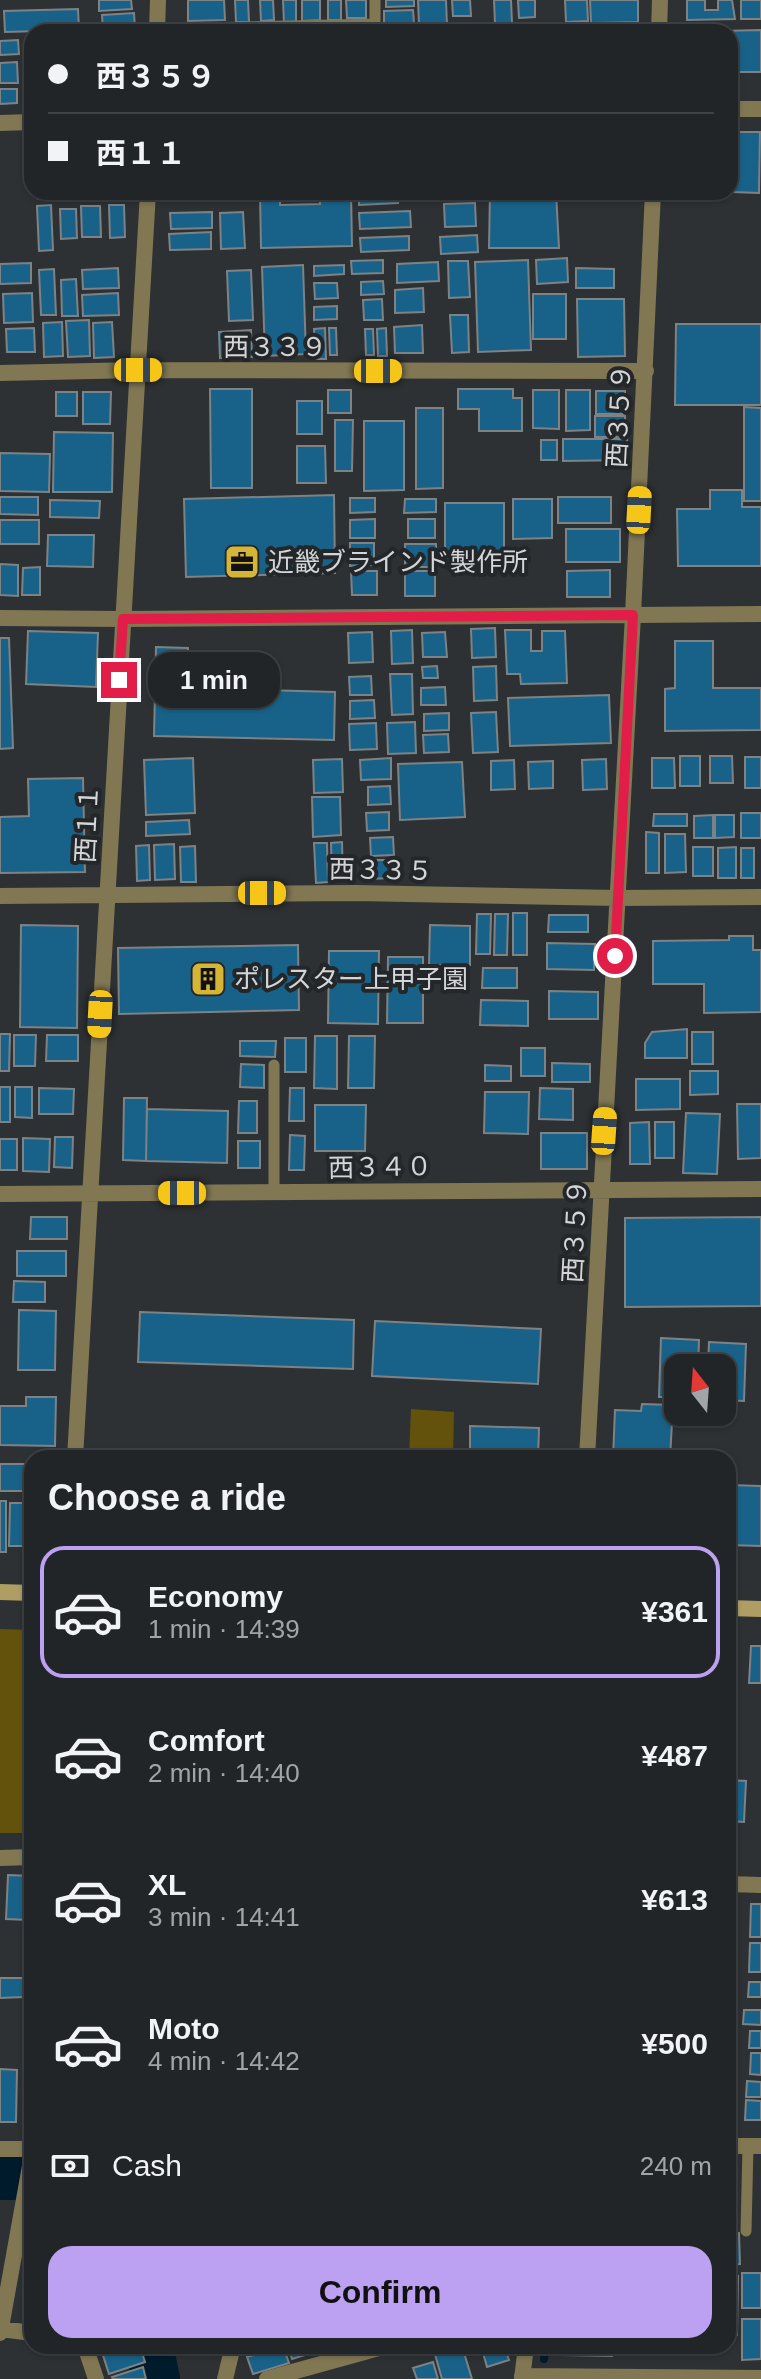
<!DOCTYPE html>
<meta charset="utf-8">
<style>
:root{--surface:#222527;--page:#2e3133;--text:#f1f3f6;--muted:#a2a5a7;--line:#3f4244;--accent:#bca0f2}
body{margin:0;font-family:Helvetica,"Noto Sans JP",sans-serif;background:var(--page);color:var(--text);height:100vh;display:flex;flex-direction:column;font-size:30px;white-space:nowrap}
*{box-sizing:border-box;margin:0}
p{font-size:26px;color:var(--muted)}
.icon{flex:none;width:44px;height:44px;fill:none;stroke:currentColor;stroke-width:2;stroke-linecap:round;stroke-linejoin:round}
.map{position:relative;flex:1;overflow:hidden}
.drawer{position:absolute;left:24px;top:1450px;width:712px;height:904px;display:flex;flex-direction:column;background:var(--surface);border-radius:24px;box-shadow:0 2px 6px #0004,0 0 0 2px var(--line)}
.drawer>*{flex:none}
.banner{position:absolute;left:24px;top:24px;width:714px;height:176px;border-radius:24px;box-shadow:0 2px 6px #0004,0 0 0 2px var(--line);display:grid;align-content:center;height:176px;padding:0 24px;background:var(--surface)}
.needle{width:52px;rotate:343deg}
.fabs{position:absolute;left:664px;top:1354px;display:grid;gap:16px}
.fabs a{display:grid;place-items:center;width:72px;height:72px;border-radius:16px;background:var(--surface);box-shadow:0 2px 6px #0004,0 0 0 2px var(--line);font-size:40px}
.end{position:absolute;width:36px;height:36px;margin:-18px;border:10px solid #e11d48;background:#fff;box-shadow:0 0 0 4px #fff}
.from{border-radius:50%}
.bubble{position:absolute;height:56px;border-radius:24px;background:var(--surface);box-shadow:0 2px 6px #0004,0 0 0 2px var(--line);font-size:26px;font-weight:800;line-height:56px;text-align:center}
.car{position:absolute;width:24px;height:48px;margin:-24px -12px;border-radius:10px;box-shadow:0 0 6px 2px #0007;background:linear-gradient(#f5c518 24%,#345 0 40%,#f5c518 0 76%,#345 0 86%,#f5c518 0)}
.banner b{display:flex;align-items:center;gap:28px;height:76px;font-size:30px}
.banner b+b{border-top:2px solid var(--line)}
.banner i{width:20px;height:20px;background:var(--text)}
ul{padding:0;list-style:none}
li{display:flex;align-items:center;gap:24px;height:132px;margin:0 16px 12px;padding:0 8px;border:4px solid transparent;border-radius:24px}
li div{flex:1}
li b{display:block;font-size:30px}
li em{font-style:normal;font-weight:800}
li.selected{border-color:var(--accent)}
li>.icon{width:72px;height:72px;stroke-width:1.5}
h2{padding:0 24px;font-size:36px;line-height:96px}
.pay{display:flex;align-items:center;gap:20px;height:88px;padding:0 24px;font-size:30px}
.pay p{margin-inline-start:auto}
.primary-button{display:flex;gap:16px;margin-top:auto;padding:16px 24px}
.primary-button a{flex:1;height:92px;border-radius:24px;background:var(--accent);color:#111;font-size:32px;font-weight:800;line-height:92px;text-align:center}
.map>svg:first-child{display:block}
.green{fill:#63520b}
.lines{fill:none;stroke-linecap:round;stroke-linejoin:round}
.stream{stroke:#001b2b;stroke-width:8}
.river{stroke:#001b2b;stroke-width:48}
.building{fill:#186289;stroke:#7d8284;stroke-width:2}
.lane{stroke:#817753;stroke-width:11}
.street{stroke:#817753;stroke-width:16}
.secondary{stroke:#ae9e64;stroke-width:16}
.route{stroke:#e11d48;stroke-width:10}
.labels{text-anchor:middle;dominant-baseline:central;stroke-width:8;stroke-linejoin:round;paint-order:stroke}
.street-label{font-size:26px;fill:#d3d5d7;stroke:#24272a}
.poi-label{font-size:26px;fill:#d3d5d7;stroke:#24272a;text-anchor:start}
</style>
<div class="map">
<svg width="761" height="2379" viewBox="0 0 761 2379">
<rect width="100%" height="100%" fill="#2e3134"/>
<path class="green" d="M411 1409 454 1412 453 1458H409Z
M0 1629 32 1630V1833H0Z"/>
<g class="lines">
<path class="stream" d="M544 2359 546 2346"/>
<path class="river" d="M0 2176H32
M149 2346 156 2379"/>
</g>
<path class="building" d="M99 0H131L132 9 99 11Z
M188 0H224L225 20 188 21Z
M235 0H248L249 22H236Z
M260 0H273L274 20 261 21Z
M283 0H296V23H284Z
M302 0H320V20L302 21Z
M328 0H341V20H328Z
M346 0H366V18H347Z
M386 0H414V6L386 7Z
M418 0H446L447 25H419Z
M452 0H470L471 16H453Z
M494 0H511L512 23 495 24Z
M518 0H535V17L519 18Z
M565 0H587L588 21 566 22Z
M590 0H638V22L591 23Z
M687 0H705V10H718V0H732L735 19 687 20Z
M741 0H761V19H741Z
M78 9 79 30 5 32 4 11Z
M413 10 414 23H384V11Z
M134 13 135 29 103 31 102 15Z
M761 30V72H730V32H680Z
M18 40 19 54 0 55V41Z
M17 62 18 83H0V63Z
M0 89H17V103L0 104Z
M734 132H760L759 193 733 192Z
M38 192H69V198L38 199Z
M78 192H125V195L78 197Z
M260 192H280V205L320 204V192H351L352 246 261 248Z
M359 192H398V203L359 205Z
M490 192H556L559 248H489Z
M475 203 476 226 445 227 444 204Z
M51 205 53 250 39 251 37 206Z
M109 205H124L125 237 110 238Z
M81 206H100L101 237H82Z
M60 209H76L77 238 61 239Z
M410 211 411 227 360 229 359 213Z
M212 212V228L171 229 170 213Z
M243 212 245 248 221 249 220 213Z
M211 232V249L170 250 169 234Z
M477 235 478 252 441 254 440 237Z
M409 236V250L361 252 360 238Z
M567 258 568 282 537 284 536 260Z
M383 260V273L352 274 351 261Z
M528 260 531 350 478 352 475 262Z
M448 261H468L470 297 449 298Z
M438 262 439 281 397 283V264Z
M31 263V283L0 284V264Z
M303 265 306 354 265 356 262 267Z
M344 265V274L314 276V266Z
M118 268 119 288 83 289 82 270Z
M576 268 614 269V288H576Z
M54 269 56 315H41L39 270Z
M251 270 253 320 229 321 227 271Z
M76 279 78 316H62L61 280Z
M383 281 384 294 361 295V282Z
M314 283H337L338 298 315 299Z
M423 288 424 312 395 313V290Z
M32 293 33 322 4 323 3 294Z
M118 293 119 315 83 316 82 295Z
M533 294H566V339H533Z
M382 299 383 320H364L363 300Z
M577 299H624L625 356 578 357Z
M337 306V319L314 320V307Z
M450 315H468L469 352 452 353Z
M89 320 90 356 68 357 66 321Z
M62 322 63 356 44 357 43 323Z
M112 322 114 357 94 358 93 323Z
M676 324H761V405H675Z
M422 325 423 353H395L394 327Z
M34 328 35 352H7L6 329Z
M325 328 326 359H315L314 329Z
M329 328H336L337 355H330Z
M386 328 387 356H378L377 329Z
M365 329H373L374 355H366Z
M251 330 252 357 220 358 219 332Z
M210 389H252V488H211Z
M458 389H513V398H522V431H479V409H458Z
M328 390H351V413H328Z
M533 390H559V429L533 428Z
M566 390H590V430L566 431Z
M596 391H625V414H596Z
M56 392H77V416H56Z
M83 392H111L110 424H83Z
M297 401H322V434H297Z
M744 407 761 408V501H744Z
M416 408H443V488L416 489Z
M595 416H625L626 437H595Z
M335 420H353L352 471H335Z
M364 421H404V490L364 491Z
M54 432 113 433 112 492H53Z
M563 439H627L628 460 563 461Z
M541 440H557V460H541Z
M297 446H325L326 483H297Z
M0 453 50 454 49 492 0 491Z
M710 490H742V507H761V566H678L677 509H710Z
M334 495 335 573 186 577 184 499Z
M0 497H38V515L0 514Z
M558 497H611V523H558Z
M350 498H375V512L350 513Z
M405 499H436V512L404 513Z
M513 499H552V538L513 539Z
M50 500 100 501 99 518 50 517Z
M445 503H504V557L445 558Z
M375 519V538H350V520Z
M408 519H435V538H408Z
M0 520H39V544H0Z
M566 529H620V562H566Z
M48 535H94L93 567 47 566Z
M350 543H374V565L350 566Z
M405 544H436V567H405Z
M0 564 18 565V596L0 595Z
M40 567V595H22L23 568Z
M610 570V597H567V571Z
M351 571H377V595H352Z
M405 571H435V596H405Z
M495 628 496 657 472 658 471 629Z
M412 630 413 663 392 664 391 631Z
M505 630H531V651H542V631H565L567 683 521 684 520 674H507Z
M28 631 98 633 96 687 26 684Z
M372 632 373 662 349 663 348 633Z
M445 632 447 657H423L422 633Z
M0 638H9L13 748 0 749Z
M675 641H713V688H761V730L665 731V689L675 688Z
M156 647 188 648 187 688 335 692 334 740 154 736Z
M437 666 438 678H423L422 667Z
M496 666 497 700 474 701 473 667Z
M390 674H412L413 714 392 715Z
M371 676 372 695H350L349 677Z
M445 687 446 705H421V688Z
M609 695 611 743 510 746 508 698Z
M374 700 375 718 350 719V701Z
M496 712 498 752 473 753 471 713Z
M449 713V730L424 731V714Z
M415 722 416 753 388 754 387 723Z
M376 723 377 749 350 750 349 724Z
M448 734 449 752 424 753 423 735Z
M680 756H700V786H680Z
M710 756H732L733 783H710Z
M745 757H761V788H745Z
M193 758 195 813 146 815 144 760Z
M391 758V779L361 780 360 760Z
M652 758H674L675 788H652Z
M342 759 343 792 314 793 313 760Z
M606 759 607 789 583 790 582 760Z
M514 760 515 789 491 790V761Z
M553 761V788L529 789 528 762Z
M462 762 465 817 400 820 398 764Z
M83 778 85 872 0 873V817L29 816 28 779Z
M390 786 391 804 368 805V787Z
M312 797H340L341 835 313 837Z
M389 812V830L367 831 366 813Z
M741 813H761V838H741Z
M654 814H687V826H653Z
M713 815V838H694V816Z
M715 815H734V837L715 838Z
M189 820 190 834 146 836V822Z
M646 832 659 833V873H646Z
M665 834H685L686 872 665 873Z
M393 837 394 855 371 856 370 838Z
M342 842 343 879 332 880 331 843Z
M314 843H327L328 882 316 883Z
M174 844 175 879 155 880 154 845Z
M149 845 150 880 137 881 136 846Z
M195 846 196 882H181L180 847Z
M693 847H713V876H693Z
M736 847V878H718V848Z
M741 848H754V878H741Z
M367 860H390L391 878 368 879Z
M513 913H527V955H513Z
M477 914H491L490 954H476Z
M495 914H508L507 955H494Z
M549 915H588V932H548Z
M21 925 78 926 77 1028 20 1027Z
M430 925 470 926V965H429Z
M729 936H753V950H761V1012L704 1013V984H653V941L729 940Z
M547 943 595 944 594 970 547 969Z
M298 945 299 1010 119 1014 118 948Z
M329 951H379L378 1024 328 1023Z
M388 957H423V1023H387Z
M483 968H517V988H482Z
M549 991 598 992V1019H549Z
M481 1000 528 1001V1026L480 1025Z
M687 1029V1058H645V1043L652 1032Z
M692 1032H713V1064H692Z
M0 1034H10L9 1071H0Z
M14 1035H36L35 1066H14Z
M47 1035H78V1061H46Z
M315 1036H337V1089L314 1088Z
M349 1036H375L374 1088H348Z
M285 1038H306V1072H285Z
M240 1041H276L275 1057 240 1056Z
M521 1048H545V1076H521Z
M552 1063 590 1064V1082H552Z
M241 1064 264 1065V1088L240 1087Z
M485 1065 511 1066V1081H485Z
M690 1071H718V1094L690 1095Z
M636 1079H680V1109L636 1110Z
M0 1087H10V1122H0Z
M15 1087H32V1118L15 1117Z
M39 1088 74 1089 73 1114H39Z
M290 1088H304V1121H289Z
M540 1088 573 1089V1120L539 1119Z
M485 1092H529L528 1134 484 1133Z
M124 1098H147L146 1161 123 1160Z
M239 1101H257V1133H238Z
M737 1104H761V1158L738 1159Z
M315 1105H366L365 1151H315Z
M147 1109 228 1111 227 1163 146 1161Z
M686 1113 720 1114 717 1174 683 1173Z
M649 1122 650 1164H630V1123Z
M655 1122H674V1158H655Z
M541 1133H587V1169H541Z
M290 1135 305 1136 304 1170H289Z
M55 1137H73L72 1168 54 1167Z
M23 1138 50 1139 49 1172 23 1171Z
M0 1139H17V1170H0Z
M238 1141H260V1168H238Z
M31 1217H67V1239H30Z
M761 1217V1306L625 1307V1218Z
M17 1251H66V1276H17Z
M14 1281 45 1282V1302H13Z
M19 1310 56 1311 55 1370H18Z
M140 1312 354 1320 353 1369 138 1362Z
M375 1321 541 1329 538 1384 372 1376Z
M661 1338 699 1340 698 1368H678V1397H659Z
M709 1342 746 1344 744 1401 722 1400V1368H708Z
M26 1397H56L55 1446 0 1445V1406H26Z
M642 1404 673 1405 670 1458H613L615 1410 641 1411Z
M470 1426 539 1428 538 1458H470Z
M0 1464H32V1491H0Z
M728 1485 761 1486V1546L728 1545Z
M0 1501H6V1552H0Z
M10 1503H25V1546H9Z
M751 1646H761V1683H749Z
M728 1780 746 1781 744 1822 728 1821Z
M8 1875 31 1876 28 1920 6 1919Z
M751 1904H761V1937H750Z
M750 1943H761V1972H749Z
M0 1978H24V1997L0 1998Z
M749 1982H761V1997H748Z
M744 2010H761V2025L743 2024Z
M750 2031H761V2048H749Z
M751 2053H761V2075L750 2074Z
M0 2069 17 2070 16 2122H0Z
M747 2081 761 2082V2097H746Z
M746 2100 761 2101V2120H745Z
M728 2170H736L737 2224 728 2225Z
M739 2233 740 2264 728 2265V2234Z
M742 2273H761V2308H742Z
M728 2276H738L737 2335H728Z
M742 2319H761V2359L742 2360Z
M100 2346H140L145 2362 109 2374Z
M259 2346H283L289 2363 253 2374 247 2357 261 2353Z
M288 2346H306L308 2354 292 2359Z
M449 2346H462L472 2379H442L434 2351Z
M481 2346H504L509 2360 487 2367Z
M561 2346H613L612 2356 561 2355Z
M660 2346H692V2352L659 2351Z
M433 2362 438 2379H417L413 2368Z
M143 2367 146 2379H113L112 2377Z"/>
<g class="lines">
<path class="lane" d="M157 29 375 24V0
M274 1192V1065
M730 2146V2030
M746 2231 748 2146"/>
<path class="street" d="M157 32 158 0
M659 32 660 0
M730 109H761
M0 123 32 122
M0 373 138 370 646 371
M0 618 123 619 761 614
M0 896 356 893 618 898 761 897
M0 1194 761 1189
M75 1458 148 192
M587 1458 633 615 653 192
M0 1858 32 1857
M728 1884 761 1885
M728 2146H761
M0 2149H32
M1 2329 32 2333
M0 2333 32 2155
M85 2346 96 2379
M522 2376 761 2378
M225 2379 233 2346
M267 2379 386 2346
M522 2379 526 2346"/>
<path class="secondary" d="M0 1592 32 1593
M728 1608 761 1609"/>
</g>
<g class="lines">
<path class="route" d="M119 680 123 619 633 615 615 956"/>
</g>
<defs>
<symbol id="office-square" viewBox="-11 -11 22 22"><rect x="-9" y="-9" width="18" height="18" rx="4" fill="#d5b535" stroke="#24272a"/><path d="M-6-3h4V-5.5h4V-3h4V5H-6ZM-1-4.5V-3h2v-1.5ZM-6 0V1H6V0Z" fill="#111"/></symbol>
<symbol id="building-square" viewBox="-11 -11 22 22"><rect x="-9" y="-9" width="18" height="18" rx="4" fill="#d5b535" stroke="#24272a"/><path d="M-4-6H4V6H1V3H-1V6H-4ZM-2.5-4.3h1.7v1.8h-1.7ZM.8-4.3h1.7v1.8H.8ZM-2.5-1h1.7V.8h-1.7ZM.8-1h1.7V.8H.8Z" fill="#111"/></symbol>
</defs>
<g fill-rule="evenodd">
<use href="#office-square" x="222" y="542" width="40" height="40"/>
<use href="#building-square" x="188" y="959" width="40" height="40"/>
</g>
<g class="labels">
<g class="street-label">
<text x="275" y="347">西３３９</text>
<text transform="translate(619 416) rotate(-87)">西３５９</text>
<text transform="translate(87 824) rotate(-87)">西１１</text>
<text transform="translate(381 870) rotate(1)">西３３５</text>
<text transform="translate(380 1167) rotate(-1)">西３４０</text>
<text transform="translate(575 1231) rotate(-87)">西３５９</text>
</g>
<g class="poi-label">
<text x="268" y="562">近畿ブラインド製作所</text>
<text x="234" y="979">ポレスター上甲子園</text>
</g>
</g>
</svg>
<div class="fabs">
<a><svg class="needle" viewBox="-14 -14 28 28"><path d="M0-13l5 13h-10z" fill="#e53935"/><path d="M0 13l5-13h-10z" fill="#a2a5a7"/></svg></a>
</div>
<i class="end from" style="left:615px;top:956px"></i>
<i class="end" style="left:119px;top:680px"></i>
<div class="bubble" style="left:148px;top:652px;width:132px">1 min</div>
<i class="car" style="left:138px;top:370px;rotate:90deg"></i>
<i class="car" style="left:378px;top:371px;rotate:90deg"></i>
<i class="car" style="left:639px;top:510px;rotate:3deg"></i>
<i class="car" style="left:262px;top:893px;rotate:90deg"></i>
<i class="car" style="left:100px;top:1014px;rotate:183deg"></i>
<i class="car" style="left:604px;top:1131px;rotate:4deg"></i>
<i class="car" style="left:182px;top:1193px;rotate:270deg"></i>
<div class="banner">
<b><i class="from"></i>西３５９</b>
<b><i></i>西１１</b>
</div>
<section class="drawer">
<h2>Choose a ride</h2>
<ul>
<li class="selected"><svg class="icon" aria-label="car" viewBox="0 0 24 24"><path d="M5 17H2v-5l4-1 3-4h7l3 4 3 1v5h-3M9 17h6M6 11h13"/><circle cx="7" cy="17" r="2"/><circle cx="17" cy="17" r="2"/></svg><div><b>Economy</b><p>1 min · 14:39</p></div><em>¥361</em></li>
<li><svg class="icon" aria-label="car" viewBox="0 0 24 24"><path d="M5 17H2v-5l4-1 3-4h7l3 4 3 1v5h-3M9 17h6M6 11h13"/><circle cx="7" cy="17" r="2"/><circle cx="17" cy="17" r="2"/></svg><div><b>Comfort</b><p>2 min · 14:40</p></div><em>¥487</em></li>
<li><svg class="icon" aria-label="car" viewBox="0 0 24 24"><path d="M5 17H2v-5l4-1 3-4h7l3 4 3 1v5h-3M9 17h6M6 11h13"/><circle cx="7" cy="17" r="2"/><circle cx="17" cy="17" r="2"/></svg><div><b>XL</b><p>3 min · 14:41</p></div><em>¥613</em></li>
<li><svg class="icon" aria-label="car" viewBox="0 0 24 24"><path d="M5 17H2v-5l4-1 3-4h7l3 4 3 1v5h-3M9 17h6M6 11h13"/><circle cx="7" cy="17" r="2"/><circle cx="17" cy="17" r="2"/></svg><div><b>Moto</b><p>4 min · 14:42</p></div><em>¥500</em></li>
</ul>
<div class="pay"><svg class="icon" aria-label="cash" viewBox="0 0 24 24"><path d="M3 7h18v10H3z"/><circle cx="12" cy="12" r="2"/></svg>Cash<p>240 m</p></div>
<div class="primary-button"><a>Confirm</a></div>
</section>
</div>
